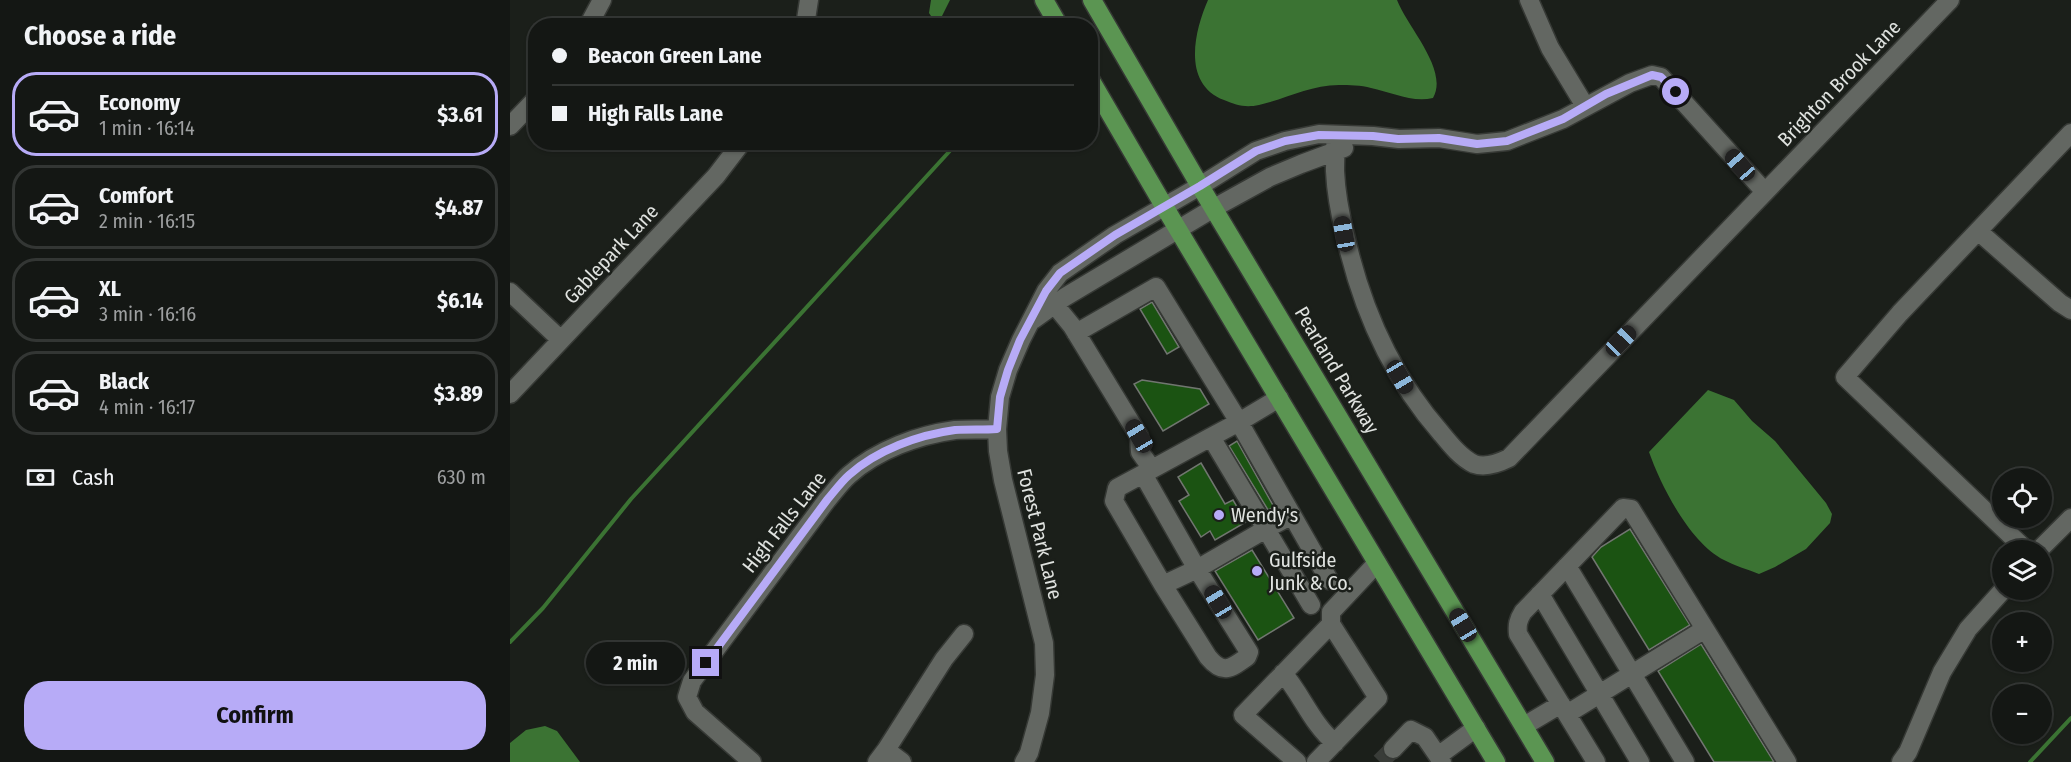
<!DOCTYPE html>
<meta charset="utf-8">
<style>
:root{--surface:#141714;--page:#1d201d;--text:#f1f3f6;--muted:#9d9fa0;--line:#333634;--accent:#b7abf7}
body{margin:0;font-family:"Fira Sans Condensed",sans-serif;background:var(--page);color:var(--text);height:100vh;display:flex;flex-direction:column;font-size:22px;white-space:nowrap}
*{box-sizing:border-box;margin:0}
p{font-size:20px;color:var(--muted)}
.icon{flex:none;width:33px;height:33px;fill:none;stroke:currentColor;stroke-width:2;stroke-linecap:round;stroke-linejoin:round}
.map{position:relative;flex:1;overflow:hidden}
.sheet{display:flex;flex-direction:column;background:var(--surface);width:510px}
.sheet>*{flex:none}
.banner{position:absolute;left:18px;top:18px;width:570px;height:132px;border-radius:24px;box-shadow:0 2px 4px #0004,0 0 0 2px var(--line);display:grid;align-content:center;height:132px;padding:0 24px;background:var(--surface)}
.fabs{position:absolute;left:1482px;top:468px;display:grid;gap:12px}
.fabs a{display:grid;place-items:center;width:60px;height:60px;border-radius:50%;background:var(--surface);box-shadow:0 2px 4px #0004,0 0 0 2px var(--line);font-size:30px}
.end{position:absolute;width:27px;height:27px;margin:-14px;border:8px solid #b7abf7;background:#111;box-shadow:0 0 0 3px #111}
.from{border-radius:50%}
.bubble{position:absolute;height:42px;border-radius:21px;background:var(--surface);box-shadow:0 2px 4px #0004,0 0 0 2px var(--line);font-size:20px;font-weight:700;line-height:42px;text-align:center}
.car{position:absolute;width:18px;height:36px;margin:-18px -9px;border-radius:8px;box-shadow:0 0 4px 2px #0007;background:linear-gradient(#222 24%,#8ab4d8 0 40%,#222 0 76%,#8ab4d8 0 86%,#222 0)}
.banner b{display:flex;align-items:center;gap:21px;height:57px;font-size:22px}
.banner b+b{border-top:2px solid var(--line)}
.banner i{width:15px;height:15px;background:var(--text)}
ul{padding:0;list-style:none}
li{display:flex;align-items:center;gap:18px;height:84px;margin:0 12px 9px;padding:0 12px;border:3px solid var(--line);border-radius:24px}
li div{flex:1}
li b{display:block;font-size:22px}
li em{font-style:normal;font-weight:700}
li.current{border-color:var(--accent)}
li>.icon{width:54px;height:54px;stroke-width:1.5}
h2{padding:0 24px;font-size:27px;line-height:72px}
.pay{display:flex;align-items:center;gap:15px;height:66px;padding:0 24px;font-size:22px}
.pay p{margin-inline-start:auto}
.button{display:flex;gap:12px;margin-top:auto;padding:12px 24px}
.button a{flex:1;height:69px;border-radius:24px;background:var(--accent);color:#111;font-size:24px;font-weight:700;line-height:69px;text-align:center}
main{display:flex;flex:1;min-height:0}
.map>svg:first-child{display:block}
.water{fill:#3b7333}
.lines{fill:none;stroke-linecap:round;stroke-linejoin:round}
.stream{stroke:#3b7333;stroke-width:4}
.building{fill:#1b5312;stroke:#717670;stroke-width:1.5}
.minor-tunnel{stroke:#393c38;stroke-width:18;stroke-dasharray:18 9;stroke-linecap:butt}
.minor-casing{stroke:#363935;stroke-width:21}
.major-casing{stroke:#363935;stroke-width:21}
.minor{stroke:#636762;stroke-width:18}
.major{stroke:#5b9552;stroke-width:18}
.route{stroke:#b7abf7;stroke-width:8}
.poi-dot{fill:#b7abf7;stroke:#1b1f1a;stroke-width:2}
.labels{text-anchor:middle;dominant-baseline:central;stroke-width:5;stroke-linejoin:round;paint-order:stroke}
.street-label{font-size:20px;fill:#e0e3e0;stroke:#1b1f1a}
.poi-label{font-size:20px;fill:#e0e3e0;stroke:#1b1f1a;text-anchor:start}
</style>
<main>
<section class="sheet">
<h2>Choose a ride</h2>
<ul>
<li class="current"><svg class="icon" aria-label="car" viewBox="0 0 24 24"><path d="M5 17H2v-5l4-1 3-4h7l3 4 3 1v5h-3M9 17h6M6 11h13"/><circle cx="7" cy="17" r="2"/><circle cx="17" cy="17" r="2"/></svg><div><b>Economy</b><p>1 min · 16:14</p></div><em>$3.61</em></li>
<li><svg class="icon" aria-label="car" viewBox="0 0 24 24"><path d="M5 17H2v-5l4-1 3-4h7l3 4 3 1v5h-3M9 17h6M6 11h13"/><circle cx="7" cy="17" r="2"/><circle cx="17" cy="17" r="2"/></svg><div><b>Comfort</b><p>2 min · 16:15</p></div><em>$4.87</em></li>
<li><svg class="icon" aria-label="car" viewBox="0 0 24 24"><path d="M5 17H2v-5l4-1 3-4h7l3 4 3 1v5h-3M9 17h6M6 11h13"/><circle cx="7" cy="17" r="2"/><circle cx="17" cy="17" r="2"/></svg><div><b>XL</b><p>3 min · 16:16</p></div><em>$6.14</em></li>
<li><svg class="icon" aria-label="car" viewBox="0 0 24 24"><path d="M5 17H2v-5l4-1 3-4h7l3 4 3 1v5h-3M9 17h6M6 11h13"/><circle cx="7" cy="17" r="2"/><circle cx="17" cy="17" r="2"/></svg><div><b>Black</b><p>4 min · 16:17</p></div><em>$3.89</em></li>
</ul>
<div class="pay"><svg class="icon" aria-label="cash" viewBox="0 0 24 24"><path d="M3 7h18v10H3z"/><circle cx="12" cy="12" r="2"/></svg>Cash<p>630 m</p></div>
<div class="button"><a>Confirm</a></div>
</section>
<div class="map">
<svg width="1561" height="762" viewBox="0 0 1561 762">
<rect width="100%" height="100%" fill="#1b1f1a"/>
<path class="water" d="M421 0H440L431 18 423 19 419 13Z
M698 0H887C898 28 939 70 923 98 902 103 881 92 861 88 851 85 839 85 829 85 800 85 776 99 749 105 735 108 726 105 714 100 672 84 684 32 698 0Z
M1198 390 1224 400 1242 421 1265 441 1316 503 1322 514 1320 523 1296 549 1265 567 1249 574C1237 569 1225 566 1214 560 1180 543 1151 486 1139 452Z
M35 726 47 731 70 762H0V743L16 730Z"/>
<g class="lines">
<path class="stream" d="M0 642 33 608 121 499 448 142
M1520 762 1561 718"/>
</g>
<path class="building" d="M642 302 669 347 657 354 630 309Z
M632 380 690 389 699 404 653 431 624 384Z
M727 441 764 507 758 510 719 446Z
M691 463 715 504 723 500 736 522 705 540 700 531 691 537 669 501 679 495 668 477Z
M1120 529 1180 625 1139 650 1082 557 1091 547Z
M742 550 784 618 748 640 705 571Z
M1191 644 1264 762H1204L1148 671Z"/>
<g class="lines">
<path class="minor-tunnel" d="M870 762 883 749"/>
<defs>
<path id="minor" d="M1019 0 1040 48 1075 106
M78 26 92 0
M295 26 299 0
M0 126 26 99
M825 135C826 147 825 159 825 171 826 192 830 214 835 234 851 307 882 377 931 433 940 444 951 458 964 464 976 468 989 463 999 458L1440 0
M1468 231 1550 303 1561 310
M0 292 51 340
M544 304 562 326 629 436 630 452 642 469
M523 320 555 297 704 208 760 177 791 164 834 148
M566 333 646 287 729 422 701 437 756 529 687 569 739 652 737 657C720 669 713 675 698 657L653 585 687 569 633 474 607 488 604 501 653 585
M0 394 206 176 232 142
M769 398 729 422 819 580
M633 474 701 437
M782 515 756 529 801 605
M1516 550 1335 377 1390 313 1561 133
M1529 550 1561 518
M1057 566 1175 762
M1030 594 1130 762
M773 673C792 695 802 724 825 743
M1057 714 1195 629
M1014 726 1051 704
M883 749 901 730 915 737 928 756
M376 750 392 762
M242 762 185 712 177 697 182 681 317 500C324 492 331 482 339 475 367 450 408 435 445 430 459 429 473 430 487 429
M367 762 376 750 434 659 454 634
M514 762 519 753 530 713 535 675 534 643 493 480 488 451 487 429 490 397 498 370 511 340 536 291 550 273 605 235 690 186 746 151 775 141 809 134 863 136 889 139 929 138 967 144 997 141 1053 119 1120 83 1142 75 1151 77 1255 192
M787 762 733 715 821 624
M806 762 868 698 821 624V612L867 563
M932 762 928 756 966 728
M1086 762 1008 634C1007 625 1008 620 1013 612L1113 508 1121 509 1277 762
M1391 762 1398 752 1432 672 1458 629 1493 590"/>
<path id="major" d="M534 0 549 26
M582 0 690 186 1035 762
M580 79 654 206 986 762"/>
</defs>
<use href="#minor" class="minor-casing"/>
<use href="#major" class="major-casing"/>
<use href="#minor" class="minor"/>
<use href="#major" class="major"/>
</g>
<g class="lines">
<path class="route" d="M196 663 317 500C324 492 331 482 339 475 367 450 408 435 445 430 459 429 473 430 487 429L490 397 498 370 510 340 536 291 550 273 605 235 690 186 746 151 775 141 809 135 863 136 888 139 929 138 967 144 997 141 1053 119 1096 94 1142 75 1151 77 1166 92"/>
</g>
<g class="poi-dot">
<circle cx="709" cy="515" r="6"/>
<circle cx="747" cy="571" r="6"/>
</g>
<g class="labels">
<g class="street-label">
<text transform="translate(1329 83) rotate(-46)">Brighton Brook Lane</text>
<text transform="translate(101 254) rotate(-47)">Gablepark Lane</text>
<text transform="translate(827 370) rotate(59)">Pearland Parkway</text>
<text transform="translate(274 522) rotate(-52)">High Falls Lane</text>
<text transform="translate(530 534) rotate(76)">Forest Park Lane</text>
</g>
<g class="poi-label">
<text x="721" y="515">Wendy's</text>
<text x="759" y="560">Gulfside<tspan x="759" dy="23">Junk &amp; Co.</tspan></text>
</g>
</g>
</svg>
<div class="fabs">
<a><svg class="icon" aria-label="locate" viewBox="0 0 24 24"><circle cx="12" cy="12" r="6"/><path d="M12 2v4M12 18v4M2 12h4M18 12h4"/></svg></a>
<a><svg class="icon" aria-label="layers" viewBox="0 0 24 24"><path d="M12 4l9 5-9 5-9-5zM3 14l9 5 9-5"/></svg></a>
<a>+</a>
<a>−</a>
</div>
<i class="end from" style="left:1166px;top:92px"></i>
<i class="end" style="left:196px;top:663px"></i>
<div class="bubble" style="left:76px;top:642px;width:99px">2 min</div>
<i class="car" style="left:1230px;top:165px;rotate:319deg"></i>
<i class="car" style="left:834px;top:234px;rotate:350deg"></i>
<i class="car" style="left:1111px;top:341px;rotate:44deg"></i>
<i class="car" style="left:890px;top:377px;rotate:150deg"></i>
<i class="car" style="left:629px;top:436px;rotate:329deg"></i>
<i class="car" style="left:708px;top:602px;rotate:329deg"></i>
<i class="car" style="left:953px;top:625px;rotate:329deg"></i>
<div class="banner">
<b><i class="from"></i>Beacon Green Lane</b>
<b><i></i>High Falls Lane</b>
</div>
</div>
</main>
